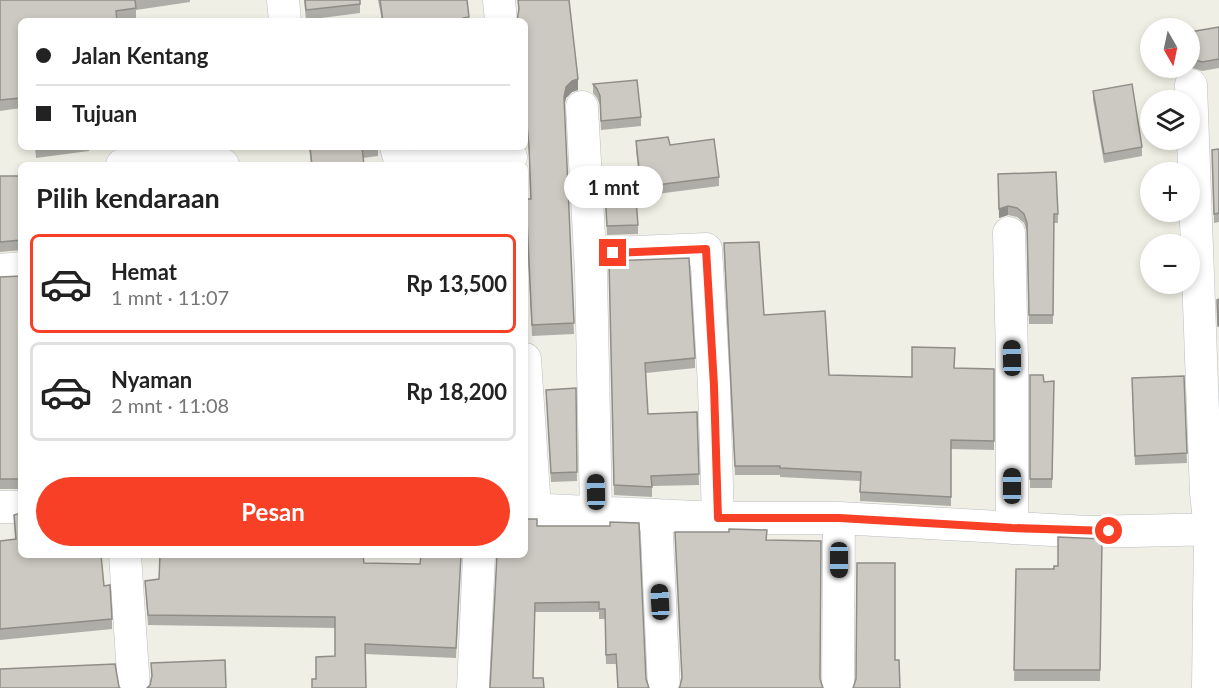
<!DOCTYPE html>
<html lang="id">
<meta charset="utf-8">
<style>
:root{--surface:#fff;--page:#f2f2f2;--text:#222;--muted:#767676;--line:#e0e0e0;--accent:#f74025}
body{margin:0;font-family:Lato,sans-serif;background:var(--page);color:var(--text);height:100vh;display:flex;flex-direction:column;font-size:22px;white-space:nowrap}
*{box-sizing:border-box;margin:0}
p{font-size:20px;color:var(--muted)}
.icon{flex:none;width:33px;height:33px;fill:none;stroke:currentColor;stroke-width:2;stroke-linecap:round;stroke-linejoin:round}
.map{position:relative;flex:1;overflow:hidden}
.side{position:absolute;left:18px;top:162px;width:510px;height:396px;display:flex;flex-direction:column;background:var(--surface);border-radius:9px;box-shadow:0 3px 9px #0003}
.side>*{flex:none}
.top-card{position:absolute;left:18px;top:18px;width:510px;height:132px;border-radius:9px;box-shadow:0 3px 9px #0003;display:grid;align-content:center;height:132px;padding:0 18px;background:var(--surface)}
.needle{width:39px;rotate:171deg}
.fabs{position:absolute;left:1140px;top:18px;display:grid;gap:12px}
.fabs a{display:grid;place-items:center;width:60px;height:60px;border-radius:50%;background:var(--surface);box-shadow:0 3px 9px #0003;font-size:30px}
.end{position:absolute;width:27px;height:27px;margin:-14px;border:8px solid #f74025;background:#fff;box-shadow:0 0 0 3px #fff}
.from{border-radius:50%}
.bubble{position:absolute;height:42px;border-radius:21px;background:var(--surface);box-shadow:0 3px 9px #0003;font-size:20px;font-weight:700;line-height:42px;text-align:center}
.car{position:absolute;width:18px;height:36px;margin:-18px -9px;border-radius:8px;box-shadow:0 0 4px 2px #0007;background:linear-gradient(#222 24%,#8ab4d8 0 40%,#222 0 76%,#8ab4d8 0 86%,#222 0)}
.top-card b{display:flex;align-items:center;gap:21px;height:57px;font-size:22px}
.top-card b+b{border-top:2px solid var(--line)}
.top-card i{width:15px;height:15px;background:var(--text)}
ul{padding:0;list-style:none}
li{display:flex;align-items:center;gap:18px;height:99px;margin:0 12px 9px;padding:0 6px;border:3px solid var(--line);border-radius:9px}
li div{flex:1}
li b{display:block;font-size:22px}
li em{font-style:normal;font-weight:700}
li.selected{border-color:var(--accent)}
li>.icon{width:54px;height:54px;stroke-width:1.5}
h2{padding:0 18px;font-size:27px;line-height:72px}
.cta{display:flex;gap:12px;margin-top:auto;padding:12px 18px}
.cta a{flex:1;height:69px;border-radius:36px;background:var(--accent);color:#fff;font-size:24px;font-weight:700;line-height:69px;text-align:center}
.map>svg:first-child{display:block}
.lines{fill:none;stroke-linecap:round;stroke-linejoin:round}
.street-casing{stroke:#babdc2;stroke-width:33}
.street{stroke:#fff;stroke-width:32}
.wall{fill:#afada7}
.shaded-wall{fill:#8f8d88}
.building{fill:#ccc9c2;stroke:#8f8d88;stroke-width:1.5}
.route{stroke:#f74025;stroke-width:8}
</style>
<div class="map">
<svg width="1219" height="688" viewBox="0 0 1219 688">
<rect width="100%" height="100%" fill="#f0efe5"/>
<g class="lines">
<defs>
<path id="street" d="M283 0 285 21
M499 0 501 21
M1191 85 1206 493 1210 529 1208 688
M582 107 591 273 596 513
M396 147 401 165
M122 165 209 157 223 165
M420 165 511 157
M1009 233 1012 358V528
M590 254 706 249 714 386 718 518
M0 270 21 268
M525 359 535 509
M0 507H21
M525 509 718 518H839L1088 532 1219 529
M656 515 664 688
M125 555 134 688
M473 688 479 555
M838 688 839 518"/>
</defs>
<use href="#street" class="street-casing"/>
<use href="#street" class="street"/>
</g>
<path class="wall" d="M0 0H190V2L136 10V19L121 21H21V108L0 111Z
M304 0H360V13L306 20Z
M378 0H467L469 21H382Z
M518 0 578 90 572 92 566 98 564 106 574 334 532 336 526 210V199H530L529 156 525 117V21L518 12Z
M1219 27V68L1202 71 1190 67V32Z
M1163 68H1188L1182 70 1176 76 1165 78Z
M593 84 641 117V126L601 130 600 105 597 98 593 93Z
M1093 91 1142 147V156L1104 163 1093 100Z
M636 141 670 145 719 177V186L641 196 636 150Z
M35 147H107L89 150V151L36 158Z
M239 147H254L239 148Z
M309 147H378V156L363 158 364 165H311Z
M1219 149V222L1214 223 1212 159Z
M604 175 638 225V234L607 235Z
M0 176H21V250L0 252Z
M998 183 1058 214V223H1054L1053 324H1029L1027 232 1024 223 1017 217 1008 215 999 218Z
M724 253 764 315 829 375 912 377 954 368 994 369V450L951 449V506L860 501V481L780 477V475H735Z
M609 261 695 358V368L646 373 648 414 697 412 699 485 652 486V497L614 495Z
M21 276V489H0V277Z
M1030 375 1044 382 1054 381 1052 488H1030Z
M1184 376 1187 463 1135 465 1132 387Z
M576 388 577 481 551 482 546 390Z
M14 515 21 555 104 586 112 619V629L0 640V541L15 539Z
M537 526H610L616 664H606L605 619H599V612H535L490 688Z
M1102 539 1100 681H1014L1016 569H1054L1058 566Z
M421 555H461L456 658 365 654 366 688H312V679H316L335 656V628L148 625 145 581 364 563 420 564Z"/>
<path class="shaded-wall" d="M1176 68H1188L1182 70 1176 76Z
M578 79V90L572 92 566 98 564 108V97L566 87 572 81Z
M1008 206V215L999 218V209Z"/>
<path class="building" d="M0 0H135L136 8 116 11 117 21H21V98L0 100Z
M305 0H360V4L306 10Z
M380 0H467L469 17 463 18 464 21H383Z
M518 0H569L578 79 572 81 566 87 564 97 574 323 532 325 526 199H531L529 145 525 106V21H517L519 9Z
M1219 27V59L1202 62 1190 58V32Z
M637 80 641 117 601 121 600 96 597 89 593 84Z
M1132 84 1142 147 1104 154 1093 91Z
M668 137 670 145 714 139 719 177 641 187 636 141Z
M310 147H362L364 165H312Z
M1219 149V213L1214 214 1212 150Z
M1056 172 1058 214H1054L1053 315H1029L1027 223 1024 214 1017 208 1008 206 999 209 998 174Z
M634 173 638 225 607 226 604 175Z
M0 176H21V240L0 242Z
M759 242 764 315 825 311 829 375 912 377V347L955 348 954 368 994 369V441L951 440V497L860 492 861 472 780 468V466H735L724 243Z
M689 258 695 358 645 363 648 414 697 412 699 474 651 476 652 487 614 485 609 261Z
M21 276V479H0V277Z
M1219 299V326H1218L1217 300Z
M1030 375H1043L1044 382 1054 381 1052 479H1030Z
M1184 376 1187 453 1135 456 1132 378Z
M576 388 577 472 551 473 546 390Z
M21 513V555H101L104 586 110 585 112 619 0 629V541L16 539 14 515Z
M525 519H537V526H610V522L639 523 646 679 649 688H618L616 654 606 655 605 609H599V602L535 603 533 678H543L544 688H490L497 555H525Z
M729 529 767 530 766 540 821 541 820 679 823 688H679L680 686 682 678 675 532H729Z
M1058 537 1102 539 1100 670H1014L1016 569H1054V566H1058Z
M160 555H363L364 563 420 564 421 555H461L456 648 365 644 366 688H312V679H316V657L335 656V617L148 615 145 581 159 579Z
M857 563H895V660H899L900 688H853L856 679Z
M225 660 226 688H147L150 685 152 676 151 663Z
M115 664 119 687 120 688H0V669Z"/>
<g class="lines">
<path class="route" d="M613 253 706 249 714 386 718 518H839L1012 528 1109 531"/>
</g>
</svg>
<div class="fabs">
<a><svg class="needle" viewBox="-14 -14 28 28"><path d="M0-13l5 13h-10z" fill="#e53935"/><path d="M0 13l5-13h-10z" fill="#767676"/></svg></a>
<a><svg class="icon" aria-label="layers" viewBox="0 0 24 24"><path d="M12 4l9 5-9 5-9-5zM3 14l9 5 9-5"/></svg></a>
<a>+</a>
<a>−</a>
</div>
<i class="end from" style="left:1109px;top:531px"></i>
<i class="end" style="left:613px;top:253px"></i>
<div class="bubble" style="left:564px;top:166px;width:99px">1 mnt</div>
<i class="car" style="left:1012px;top:358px;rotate:359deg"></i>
<i class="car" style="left:1012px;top:486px;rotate:0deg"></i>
<i class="car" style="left:596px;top:492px;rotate:359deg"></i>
<i class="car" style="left:839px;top:560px;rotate:180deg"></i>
<i class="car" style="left:660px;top:602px;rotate:357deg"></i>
<div class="top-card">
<b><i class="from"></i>Jalan Kentang</b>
<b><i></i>Tujuan</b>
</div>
<section class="side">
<h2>Pilih kendaraan</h2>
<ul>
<li class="selected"><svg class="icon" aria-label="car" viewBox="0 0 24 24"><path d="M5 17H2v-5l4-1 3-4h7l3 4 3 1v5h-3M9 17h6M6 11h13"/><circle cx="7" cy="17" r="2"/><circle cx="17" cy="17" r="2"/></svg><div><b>Hemat</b><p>1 mnt · 11:07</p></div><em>Rp 13,500</em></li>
<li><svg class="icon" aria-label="car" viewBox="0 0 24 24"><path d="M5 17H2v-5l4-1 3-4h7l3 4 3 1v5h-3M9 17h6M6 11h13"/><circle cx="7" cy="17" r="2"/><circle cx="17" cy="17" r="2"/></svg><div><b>Nyaman</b><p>2 mnt · 11:08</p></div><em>Rp 18,200</em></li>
</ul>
<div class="cta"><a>Pesan</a></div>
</section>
</div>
